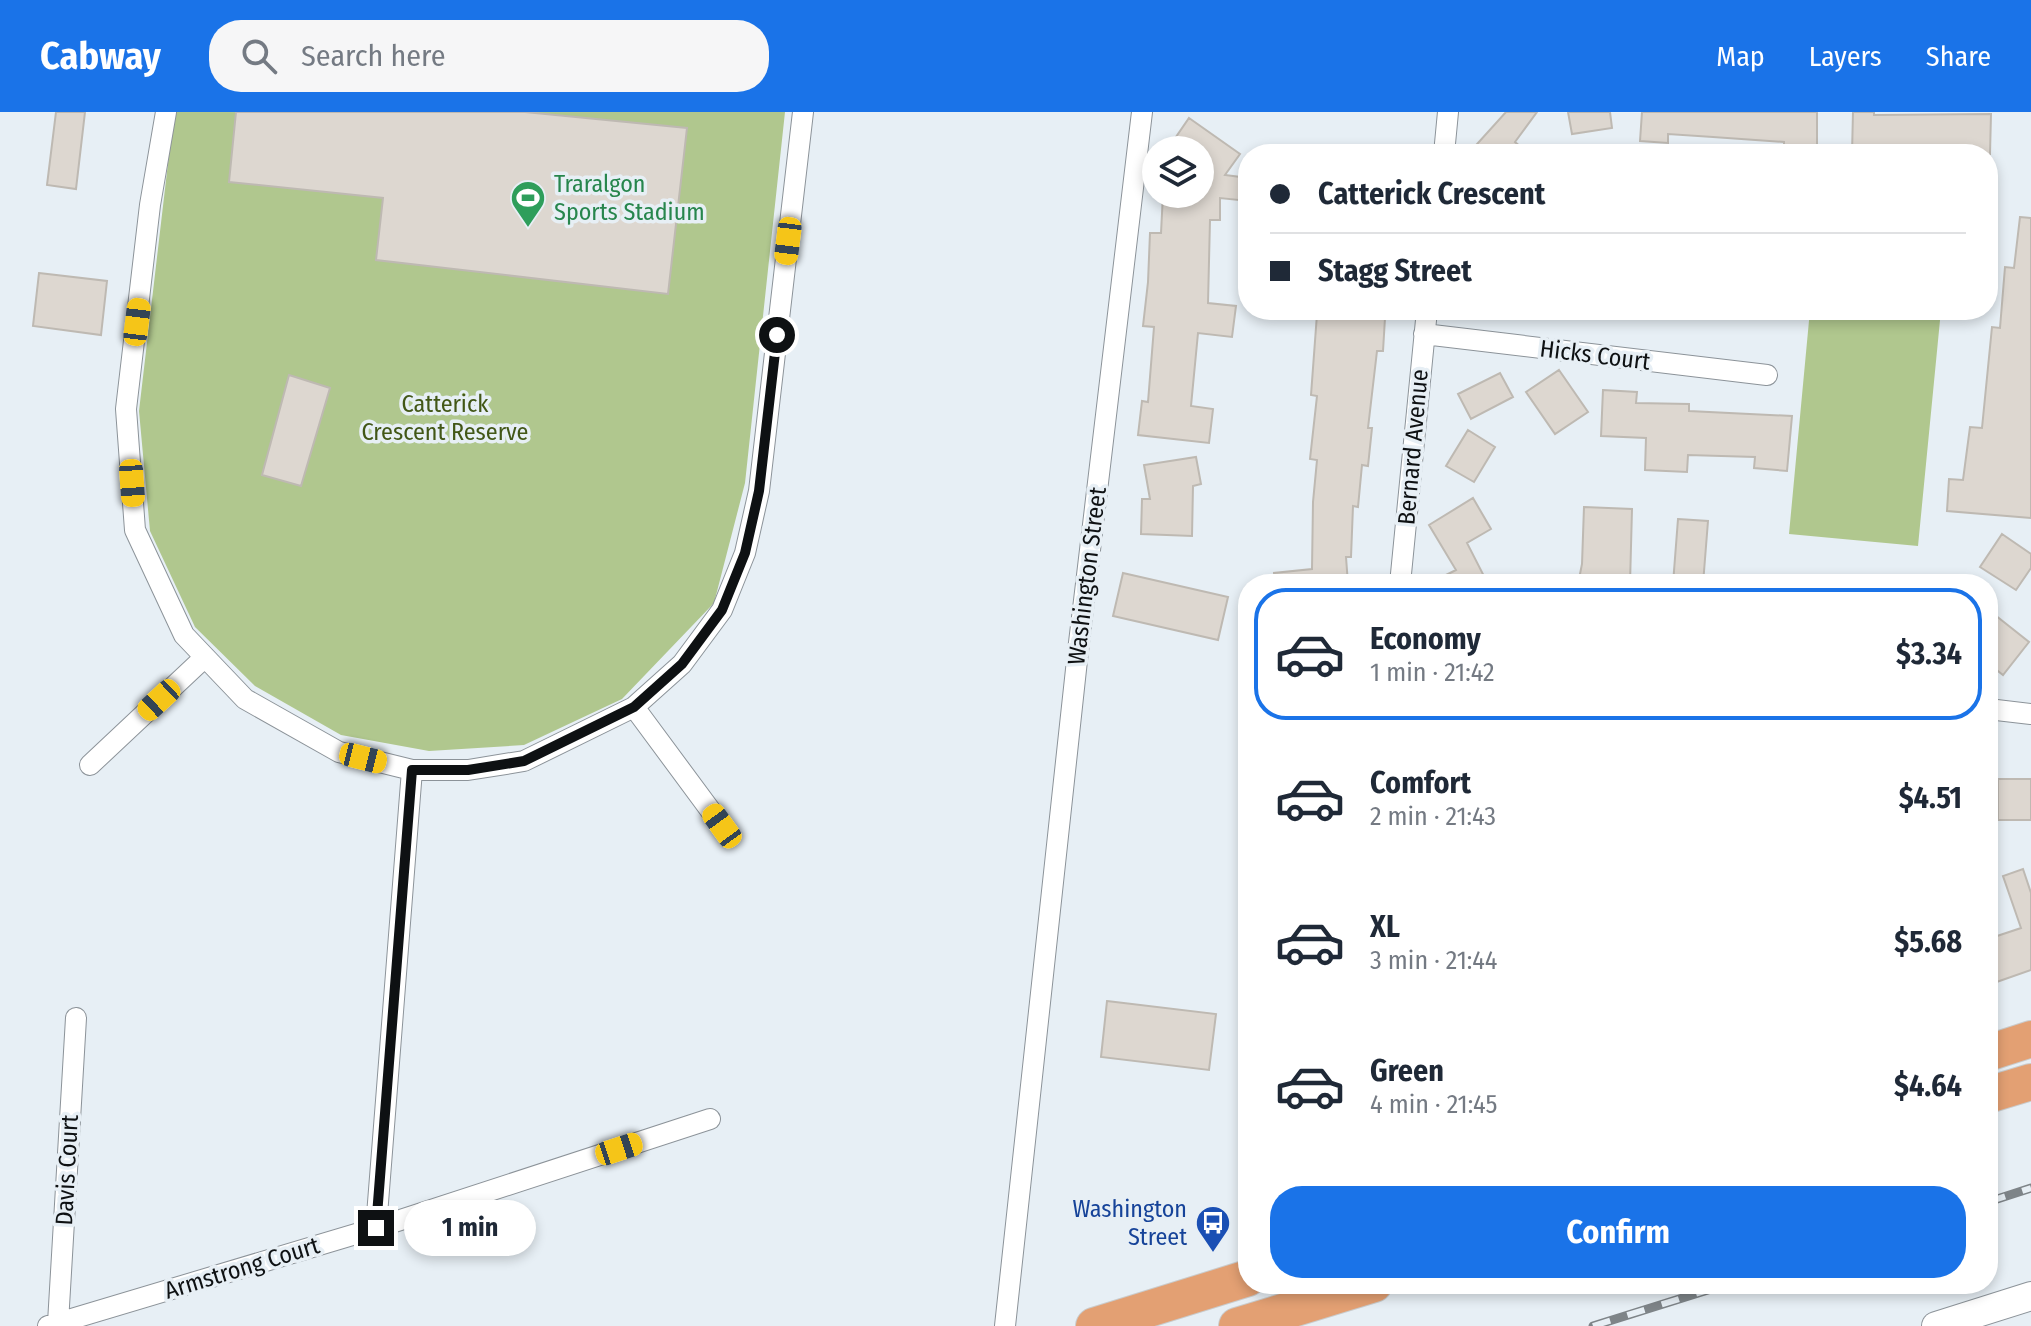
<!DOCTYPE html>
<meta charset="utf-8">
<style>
:root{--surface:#fff;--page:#f6f6f7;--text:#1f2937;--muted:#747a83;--line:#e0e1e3;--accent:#1a73e8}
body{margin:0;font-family:"Fira Sans Condensed",sans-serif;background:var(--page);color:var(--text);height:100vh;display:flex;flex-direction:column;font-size:30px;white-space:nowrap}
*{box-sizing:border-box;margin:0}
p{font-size:26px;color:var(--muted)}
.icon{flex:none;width:44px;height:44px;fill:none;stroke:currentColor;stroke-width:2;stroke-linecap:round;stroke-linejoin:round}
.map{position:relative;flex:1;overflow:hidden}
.drawer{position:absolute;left:1238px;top:462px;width:760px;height:720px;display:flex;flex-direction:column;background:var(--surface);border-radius:32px;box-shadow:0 4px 12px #0003}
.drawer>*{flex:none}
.hud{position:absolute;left:1238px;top:32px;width:760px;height:176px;border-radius:32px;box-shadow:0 4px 12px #0003;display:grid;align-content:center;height:176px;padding:0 32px;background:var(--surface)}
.controls{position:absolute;left:1142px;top:24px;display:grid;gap:16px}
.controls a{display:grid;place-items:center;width:72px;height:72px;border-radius:50%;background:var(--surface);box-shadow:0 4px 12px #0003;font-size:40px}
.end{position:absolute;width:36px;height:36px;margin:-18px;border:10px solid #0e1113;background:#fff;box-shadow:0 0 0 4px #fff}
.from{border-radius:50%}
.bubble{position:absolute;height:56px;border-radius:28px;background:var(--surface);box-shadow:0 4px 12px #0003;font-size:26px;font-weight:700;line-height:56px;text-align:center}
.car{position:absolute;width:24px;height:48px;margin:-24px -12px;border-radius:10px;box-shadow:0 0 6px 2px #0007;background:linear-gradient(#f5c518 24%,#345 0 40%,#f5c518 0 76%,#345 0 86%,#f5c518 0)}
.hud b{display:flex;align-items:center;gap:28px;height:76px;font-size:30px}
.hud b+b{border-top:2px solid var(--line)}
.hud i{width:20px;height:20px;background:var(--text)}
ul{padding:14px 0 0;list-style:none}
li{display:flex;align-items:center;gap:24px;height:132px;margin:0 16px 12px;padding:0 16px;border:4px solid transparent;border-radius:32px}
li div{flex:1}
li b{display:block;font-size:30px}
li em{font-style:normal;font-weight:700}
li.current{border-color:var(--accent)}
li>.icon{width:72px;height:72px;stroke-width:1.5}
.button{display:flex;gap:16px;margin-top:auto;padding:16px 32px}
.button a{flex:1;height:92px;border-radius:32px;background:var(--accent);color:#fff;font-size:32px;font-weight:700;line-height:92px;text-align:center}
header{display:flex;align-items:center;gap:48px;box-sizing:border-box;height:112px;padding:0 40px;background:var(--accent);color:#fff}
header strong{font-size:38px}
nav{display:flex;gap:44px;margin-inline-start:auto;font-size:28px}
.search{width:560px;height:72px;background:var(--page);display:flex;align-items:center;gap:20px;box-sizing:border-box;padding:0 28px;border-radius:32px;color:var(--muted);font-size:30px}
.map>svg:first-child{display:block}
.green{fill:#b0c78e}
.building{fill:#ddd7d0;stroke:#beb9b2;stroke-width:2}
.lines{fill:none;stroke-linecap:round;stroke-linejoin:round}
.street-casing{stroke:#8c9399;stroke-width:22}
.secondary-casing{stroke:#8c9399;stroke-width:30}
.highway-casing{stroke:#cacbcb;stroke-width:38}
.street{stroke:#fff;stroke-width:20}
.secondary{stroke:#fff;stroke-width:28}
.highway{stroke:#e3a073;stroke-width:36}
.rail-casing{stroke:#7e8488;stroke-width:9}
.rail{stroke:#e7eff5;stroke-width:6;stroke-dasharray:18;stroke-linecap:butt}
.route{stroke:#0e1113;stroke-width:10}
.labels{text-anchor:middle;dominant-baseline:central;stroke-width:7;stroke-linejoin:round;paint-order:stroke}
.leisure-label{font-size:24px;fill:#27864d;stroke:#e7eff5;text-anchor:start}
.street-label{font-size:24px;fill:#0e1113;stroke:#e7eff5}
.park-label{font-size:24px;fill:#425717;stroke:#e7eff5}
.transit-label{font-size:24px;fill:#164399;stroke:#e7eff5;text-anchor:end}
</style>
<header>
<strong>Cabway</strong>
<div class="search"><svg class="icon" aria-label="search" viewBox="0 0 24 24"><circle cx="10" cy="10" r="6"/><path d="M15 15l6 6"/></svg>Search here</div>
<nav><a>Map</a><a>Layers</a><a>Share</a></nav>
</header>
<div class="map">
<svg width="2031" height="1214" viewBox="0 0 2031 1214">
<rect width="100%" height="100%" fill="#e7eff5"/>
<path class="green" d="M174 0H785L745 371 714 491 622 587 524 633 429 639 341 623 255 574 195 515 150 419 139 299Z
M1810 198H1941L1918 434 1789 422Z"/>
<path class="building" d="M56 0H85L76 77 47 73Z
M236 0H525L687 16 668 182 376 148 383 86 229 70Z
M1506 0H1537L1515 30 1529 42H1468Z
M1568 0H1610L1612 16 1572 22Z
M1642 0H1817V42H1784V30L1713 25 1668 22V31L1640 29Z
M1853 0H1874V3L1991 2 1990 42H1852Z
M1189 6 1240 42 1225 63 1248 66V89L1220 86V108H1210L1208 191 1236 194 1232 225 1198 221 1191 294 1213 297 1209 331 1138 323 1142 289 1148 290 1154 215 1143 214 1148 170 1150 121H1161L1163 82H1200V38H1167Z
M2020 105 2031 106V406L1947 399 1949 367 1963 368 1970 315 1982 316 1992 215 2000 216 2005 155 2014 156Z
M39 161 107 169 101 223 33 214Z
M1317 202 1385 206 1383 239H1377L1368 316H1372L1368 354 1362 353 1358 395 1353 394 1351 445H1346L1348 472H1275L1274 461 1312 457 1313 390 1317 348 1310 347 1317 284 1311 283Z
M1559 258 1588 300 1555 322 1526 280Z
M1500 261 1513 285 1471 307 1458 282Z
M289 263 330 276 301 374 262 363Z
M1603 278 1637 280 1636 291 1689 292V299L1792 304 1787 359 1754 356 1755 345 1688 343 1687 360 1645 358 1646 326 1601 324Z
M1468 318 1495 335 1474 370 1446 354Z
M1196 345 1201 372 1193 374 1192 424 1141 422 1142 387H1150L1144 353Z
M1473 386 1491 417 1467 431 1488 472H1428L1456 458 1429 413Z
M1584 395 1632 397 1630 472H1578L1582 452Z
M1678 407 1708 409 1703 472H1673Z
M2002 422 2031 442V456L2016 478 1980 455Z
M1123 461 1228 485 1218 528 1113 504Z
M1995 503 2029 530 2003 563 1988 551V513Z
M1998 667H2031V708H1998Z
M2023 757 2031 781V858L1988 873V827L2021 816 2003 764Z
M1107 889 1216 902 1209 958 1101 945Z"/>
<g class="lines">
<defs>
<path id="street" d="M166 0 150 93 126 297 135 418 184 523 245 587 339 640 412 658H468L524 649 634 595 682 552 722 498 745 441 759 379 803 0
M1444 42 1448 0
M1424 222 1767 263
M1400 472 1427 198
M634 595 722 714
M1988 597 2031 602
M90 653 205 545
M376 1116 412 658
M58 1211 76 906
M48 1214 376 1116 710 1007
M1005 1214 1078 539 1142 0"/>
<path id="secondary" d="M1936 1214 2031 1184"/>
<path id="highway" d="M1988 941 2031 927
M1988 983 2031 970
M1094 1214 1248 1166
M1237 1214 1374 1172"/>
</defs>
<use href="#street" class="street-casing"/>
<use href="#secondary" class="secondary-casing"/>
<use href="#highway" class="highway-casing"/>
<use href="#street" class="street"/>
<use href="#secondary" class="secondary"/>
<use href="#highway" class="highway"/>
<defs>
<path id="rail" d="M1988 1090 2031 1076
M1593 1214 1727 1172"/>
</defs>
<use href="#rail" class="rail-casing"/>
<use href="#rail" class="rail"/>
</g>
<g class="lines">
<path class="route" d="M376 1116 412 658H468L524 649 634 595 682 552 722 498 745 441 759 379 777 223"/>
</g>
<defs>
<symbol id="stadium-pin" viewBox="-11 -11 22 30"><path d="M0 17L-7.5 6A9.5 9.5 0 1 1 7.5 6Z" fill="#2e9e5b" stroke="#e7eff5"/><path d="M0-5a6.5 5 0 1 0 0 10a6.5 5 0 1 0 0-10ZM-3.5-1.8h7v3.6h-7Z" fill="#fff"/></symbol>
<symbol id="bus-pin" viewBox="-11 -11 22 30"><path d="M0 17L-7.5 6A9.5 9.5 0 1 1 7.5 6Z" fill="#1a4fb4" stroke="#e7eff5"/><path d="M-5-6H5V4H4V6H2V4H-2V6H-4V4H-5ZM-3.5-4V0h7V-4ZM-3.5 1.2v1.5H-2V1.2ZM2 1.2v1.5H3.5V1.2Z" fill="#fff"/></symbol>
</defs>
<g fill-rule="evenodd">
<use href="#stadium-pin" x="508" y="66" width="40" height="54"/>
<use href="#bus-pin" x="1193" y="1091" width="40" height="54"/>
</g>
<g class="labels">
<g class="leisure-label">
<text x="554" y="72">Traralgon<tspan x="554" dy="28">Sports Stadium</tspan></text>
</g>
<g class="street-label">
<text transform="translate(1595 243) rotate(7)">Hicks Court</text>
<text transform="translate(1413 335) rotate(-85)">Bernard Avenue</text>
<text transform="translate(1087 464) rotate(-83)">Washington Street</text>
<text transform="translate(67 1058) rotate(-87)">Davis Court</text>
<text transform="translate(242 1156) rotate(-17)">Armstrong Court</text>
</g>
<g class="park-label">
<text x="445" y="292">Catterick<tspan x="445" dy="28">Crescent Reserve</tspan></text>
</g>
<g class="transit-label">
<text x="1187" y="1097">Washington<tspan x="1187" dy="28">Street</tspan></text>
</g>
</g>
</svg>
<div class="controls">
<a><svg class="icon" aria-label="layers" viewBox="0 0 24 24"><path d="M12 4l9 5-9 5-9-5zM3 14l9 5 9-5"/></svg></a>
</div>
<i class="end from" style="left:777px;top:223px"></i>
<i class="end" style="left:376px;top:1116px"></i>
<div class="bubble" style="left:404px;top:1088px;width:132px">1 min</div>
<i class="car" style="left:788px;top:129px;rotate:187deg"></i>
<i class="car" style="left:137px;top:210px;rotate:7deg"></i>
<i class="car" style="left:132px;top:371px;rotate:176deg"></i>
<i class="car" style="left:159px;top:588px;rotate:227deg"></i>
<i class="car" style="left:363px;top:646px;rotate:104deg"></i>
<i class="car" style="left:722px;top:714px;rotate:324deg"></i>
<i class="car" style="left:619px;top:1037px;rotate:72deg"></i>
<div class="hud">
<b><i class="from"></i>Catterick Crescent</b>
<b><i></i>Stagg Street</b>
</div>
<section class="drawer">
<ul>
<li class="current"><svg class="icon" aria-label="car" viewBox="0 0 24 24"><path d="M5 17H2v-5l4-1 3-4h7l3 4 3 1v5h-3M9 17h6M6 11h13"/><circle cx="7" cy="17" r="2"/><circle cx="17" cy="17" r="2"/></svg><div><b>Economy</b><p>1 min · 21:42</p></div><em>$3.34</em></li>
<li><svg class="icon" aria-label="car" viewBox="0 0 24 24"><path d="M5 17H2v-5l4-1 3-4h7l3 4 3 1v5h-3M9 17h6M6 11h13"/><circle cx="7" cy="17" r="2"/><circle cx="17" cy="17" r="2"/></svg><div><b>Comfort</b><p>2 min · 21:43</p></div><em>$4.51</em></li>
<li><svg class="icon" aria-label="car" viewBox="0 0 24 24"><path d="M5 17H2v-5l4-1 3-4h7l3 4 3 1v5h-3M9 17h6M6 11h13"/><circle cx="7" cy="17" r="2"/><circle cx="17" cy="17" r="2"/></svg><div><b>XL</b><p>3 min · 21:44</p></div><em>$5.68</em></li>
<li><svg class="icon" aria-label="car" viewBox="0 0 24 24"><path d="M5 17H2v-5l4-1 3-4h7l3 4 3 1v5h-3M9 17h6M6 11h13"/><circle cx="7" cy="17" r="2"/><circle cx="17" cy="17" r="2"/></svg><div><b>Green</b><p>4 min · 21:45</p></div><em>$4.64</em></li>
</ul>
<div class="button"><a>Confirm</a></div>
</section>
</div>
